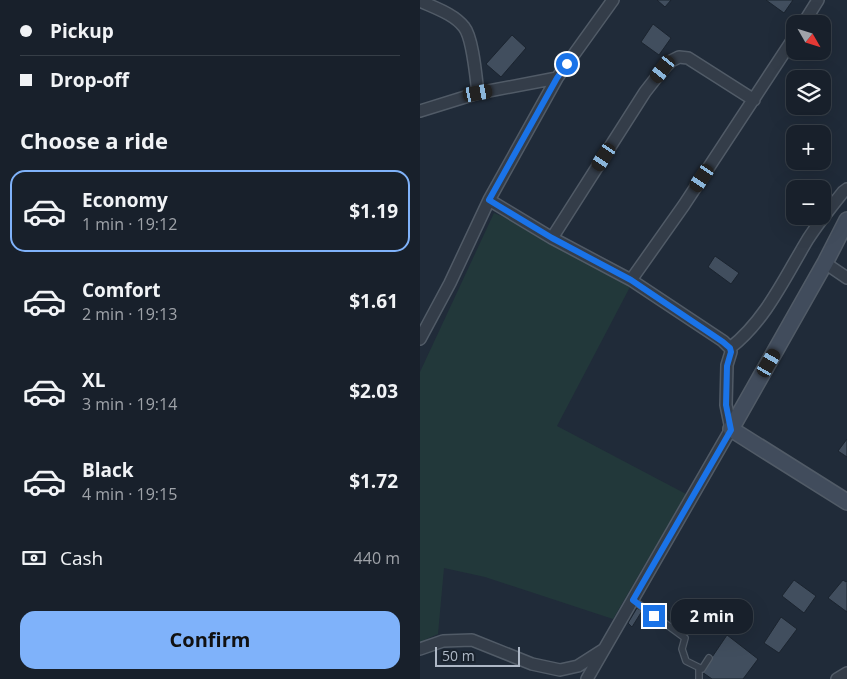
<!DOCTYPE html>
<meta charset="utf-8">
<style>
:root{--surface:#18202b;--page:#252d37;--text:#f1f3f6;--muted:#9fa3a9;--line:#363e47;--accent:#7fb2fa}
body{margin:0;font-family:"Open Sans",sans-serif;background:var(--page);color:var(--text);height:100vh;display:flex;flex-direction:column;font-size:19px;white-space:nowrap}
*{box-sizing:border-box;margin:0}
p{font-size:16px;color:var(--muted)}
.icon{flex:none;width:28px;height:28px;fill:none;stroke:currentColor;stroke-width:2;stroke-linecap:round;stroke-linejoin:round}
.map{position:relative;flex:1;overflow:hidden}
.sheet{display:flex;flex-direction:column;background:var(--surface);width:420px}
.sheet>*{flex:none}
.banner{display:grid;align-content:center;height:110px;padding:0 20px;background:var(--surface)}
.needle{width:32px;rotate:129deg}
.tools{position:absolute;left:366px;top:15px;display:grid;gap:10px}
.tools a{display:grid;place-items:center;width:45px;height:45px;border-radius:10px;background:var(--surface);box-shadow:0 5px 20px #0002,0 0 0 1px var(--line);font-size:25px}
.scale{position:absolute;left:15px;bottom:12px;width:85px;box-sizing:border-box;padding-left:5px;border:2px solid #aeb8c6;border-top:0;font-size:14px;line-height:18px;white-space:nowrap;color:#aeb8c6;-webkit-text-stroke:4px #19222d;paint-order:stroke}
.end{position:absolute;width:22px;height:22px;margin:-11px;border:6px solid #1a73e8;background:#fff;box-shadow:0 0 0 2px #fff}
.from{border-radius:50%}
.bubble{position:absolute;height:35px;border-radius:15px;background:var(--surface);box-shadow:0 5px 20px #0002,0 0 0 1px var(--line);font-size:16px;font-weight:700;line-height:35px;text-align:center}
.car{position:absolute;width:15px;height:30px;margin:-15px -8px;border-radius:6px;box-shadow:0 0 4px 1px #0007;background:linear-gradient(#222 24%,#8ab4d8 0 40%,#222 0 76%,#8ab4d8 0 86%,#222 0)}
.banner b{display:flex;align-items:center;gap:18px;height:48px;font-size:19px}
.banner b+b{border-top:1px solid var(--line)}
.banner i{width:12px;height:12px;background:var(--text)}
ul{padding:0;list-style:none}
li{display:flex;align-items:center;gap:15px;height:82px;margin:0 10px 8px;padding:0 10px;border:2px solid transparent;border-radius:15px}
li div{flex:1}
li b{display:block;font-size:19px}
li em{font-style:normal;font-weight:700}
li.on{border-color:var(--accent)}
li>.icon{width:45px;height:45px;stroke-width:1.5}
h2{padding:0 20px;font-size:22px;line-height:60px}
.pay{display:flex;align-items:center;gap:12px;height:55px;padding:0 20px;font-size:19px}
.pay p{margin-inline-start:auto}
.primary-button{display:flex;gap:10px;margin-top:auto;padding:10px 20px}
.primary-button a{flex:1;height:58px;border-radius:15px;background:var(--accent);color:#111;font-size:20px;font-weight:700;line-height:58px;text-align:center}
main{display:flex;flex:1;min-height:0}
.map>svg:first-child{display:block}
.green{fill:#22383a}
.building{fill:#414e5e;stroke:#1b242f}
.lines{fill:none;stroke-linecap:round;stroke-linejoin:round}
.lane-casing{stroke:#515b67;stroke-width:8}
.street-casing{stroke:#515b67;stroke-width:14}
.secondary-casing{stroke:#515b67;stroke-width:18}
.lane{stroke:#343d49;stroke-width:5.5}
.street{stroke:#343d49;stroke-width:11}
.secondary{stroke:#414c5c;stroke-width:15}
.route{stroke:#1a73e8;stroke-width:6}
</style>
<main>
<section class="sheet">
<div class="banner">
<b><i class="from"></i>Pickup</b>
<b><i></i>Drop-off</b>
</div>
<h2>Choose a ride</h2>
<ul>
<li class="on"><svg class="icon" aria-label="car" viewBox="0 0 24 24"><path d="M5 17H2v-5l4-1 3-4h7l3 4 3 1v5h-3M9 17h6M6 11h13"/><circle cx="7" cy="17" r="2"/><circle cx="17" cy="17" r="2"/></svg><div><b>Economy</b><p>1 min · 19:12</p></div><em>$1.19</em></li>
<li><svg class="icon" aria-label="car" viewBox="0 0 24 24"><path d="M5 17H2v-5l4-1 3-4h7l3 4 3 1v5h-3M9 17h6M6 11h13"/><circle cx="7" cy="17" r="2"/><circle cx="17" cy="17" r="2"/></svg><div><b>Comfort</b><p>2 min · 19:13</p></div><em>$1.61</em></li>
<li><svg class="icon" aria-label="car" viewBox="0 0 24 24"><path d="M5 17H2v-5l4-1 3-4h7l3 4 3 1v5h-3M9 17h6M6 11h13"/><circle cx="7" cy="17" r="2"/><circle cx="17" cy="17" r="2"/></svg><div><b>XL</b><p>3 min · 19:14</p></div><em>$2.03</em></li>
<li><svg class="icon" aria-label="car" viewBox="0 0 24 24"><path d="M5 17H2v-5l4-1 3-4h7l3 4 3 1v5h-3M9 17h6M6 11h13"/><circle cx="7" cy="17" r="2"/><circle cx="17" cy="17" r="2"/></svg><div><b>Black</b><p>4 min · 19:15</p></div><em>$1.72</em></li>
</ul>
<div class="pay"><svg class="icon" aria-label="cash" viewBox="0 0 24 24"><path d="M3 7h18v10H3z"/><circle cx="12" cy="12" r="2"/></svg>Cash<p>440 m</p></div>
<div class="primary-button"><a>Confirm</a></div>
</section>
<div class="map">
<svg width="427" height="679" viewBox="0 0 427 679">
<rect width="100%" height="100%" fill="#202b39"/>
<path class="green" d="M74 213 112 229 211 285 137 426 266 494 193 619 65 577 24 568 18 634 0 642V372Z"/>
<path class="building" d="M237 0H251L245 7Z
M346 0H373L364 13Z
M233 24 251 38 239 55 221 42Z
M92 35 106 48 81 77 66 64Z
M295 256 319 273 311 284 288 267Z
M427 439V457L418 451Z
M374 580 396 596 384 613 362 596Z
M423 580 426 582 427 581V612L408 598Z
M217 608 222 611 212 627 208 623Z
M361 617 377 629 359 653 344 643Z
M307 635 338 659 323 679H292L282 672Z"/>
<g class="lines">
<defs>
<path id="lane" d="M213 600 265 638 262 649 266 661 282 669 289 658
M279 679V668"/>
<path id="street" d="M0 1C15 8 34 14 44 27 53 38 56 78 58 93
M383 24 398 0
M0 111 58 93 137 78
M69 200 132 238 211 280 303 341 310 348 311 352 307 365 306 405 311 429 167 679
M132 238 225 92 243 69 251 61 259 57 268 58 334 100
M405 263 427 278
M211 280 264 205 375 36
M0 339 30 283 69 200 137 78 193 0
M310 348C346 320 365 277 388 239 399 222 411 207 423 192L427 189
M0 649 23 641 52 640 112 664 140 670 158 666 183 650
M417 679 427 673"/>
<path id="secondary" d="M427 220 405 263 311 429 427 502"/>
</defs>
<use href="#lane" class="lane-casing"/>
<use href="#street" class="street-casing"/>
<use href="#secondary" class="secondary-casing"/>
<use href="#lane" class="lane"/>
<use href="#street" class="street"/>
<use href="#secondary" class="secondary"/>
</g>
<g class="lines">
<path class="route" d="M147 64 137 78 69 200 132 238 211 280 303 342 310 348 311 352 307 366 306 405 311 430 213 600 234 616"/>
</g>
</svg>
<div class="tools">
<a><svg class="needle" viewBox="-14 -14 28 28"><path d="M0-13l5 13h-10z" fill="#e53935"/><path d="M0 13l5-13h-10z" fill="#9fa3a9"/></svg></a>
<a><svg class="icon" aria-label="layers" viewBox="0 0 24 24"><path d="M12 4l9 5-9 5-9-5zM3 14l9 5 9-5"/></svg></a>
<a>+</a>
<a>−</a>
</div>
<div class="scale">50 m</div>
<i class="end from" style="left:147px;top:64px"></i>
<i class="end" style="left:234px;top:616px"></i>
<div class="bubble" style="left:251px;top:599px;width:82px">2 min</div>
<i class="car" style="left:243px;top:69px;rotate:217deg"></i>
<i class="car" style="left:58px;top:93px;rotate:80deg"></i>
<i class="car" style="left:184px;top:157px;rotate:213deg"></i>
<i class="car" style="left:282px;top:178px;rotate:214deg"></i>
<i class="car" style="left:349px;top:363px;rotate:30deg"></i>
</div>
</main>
